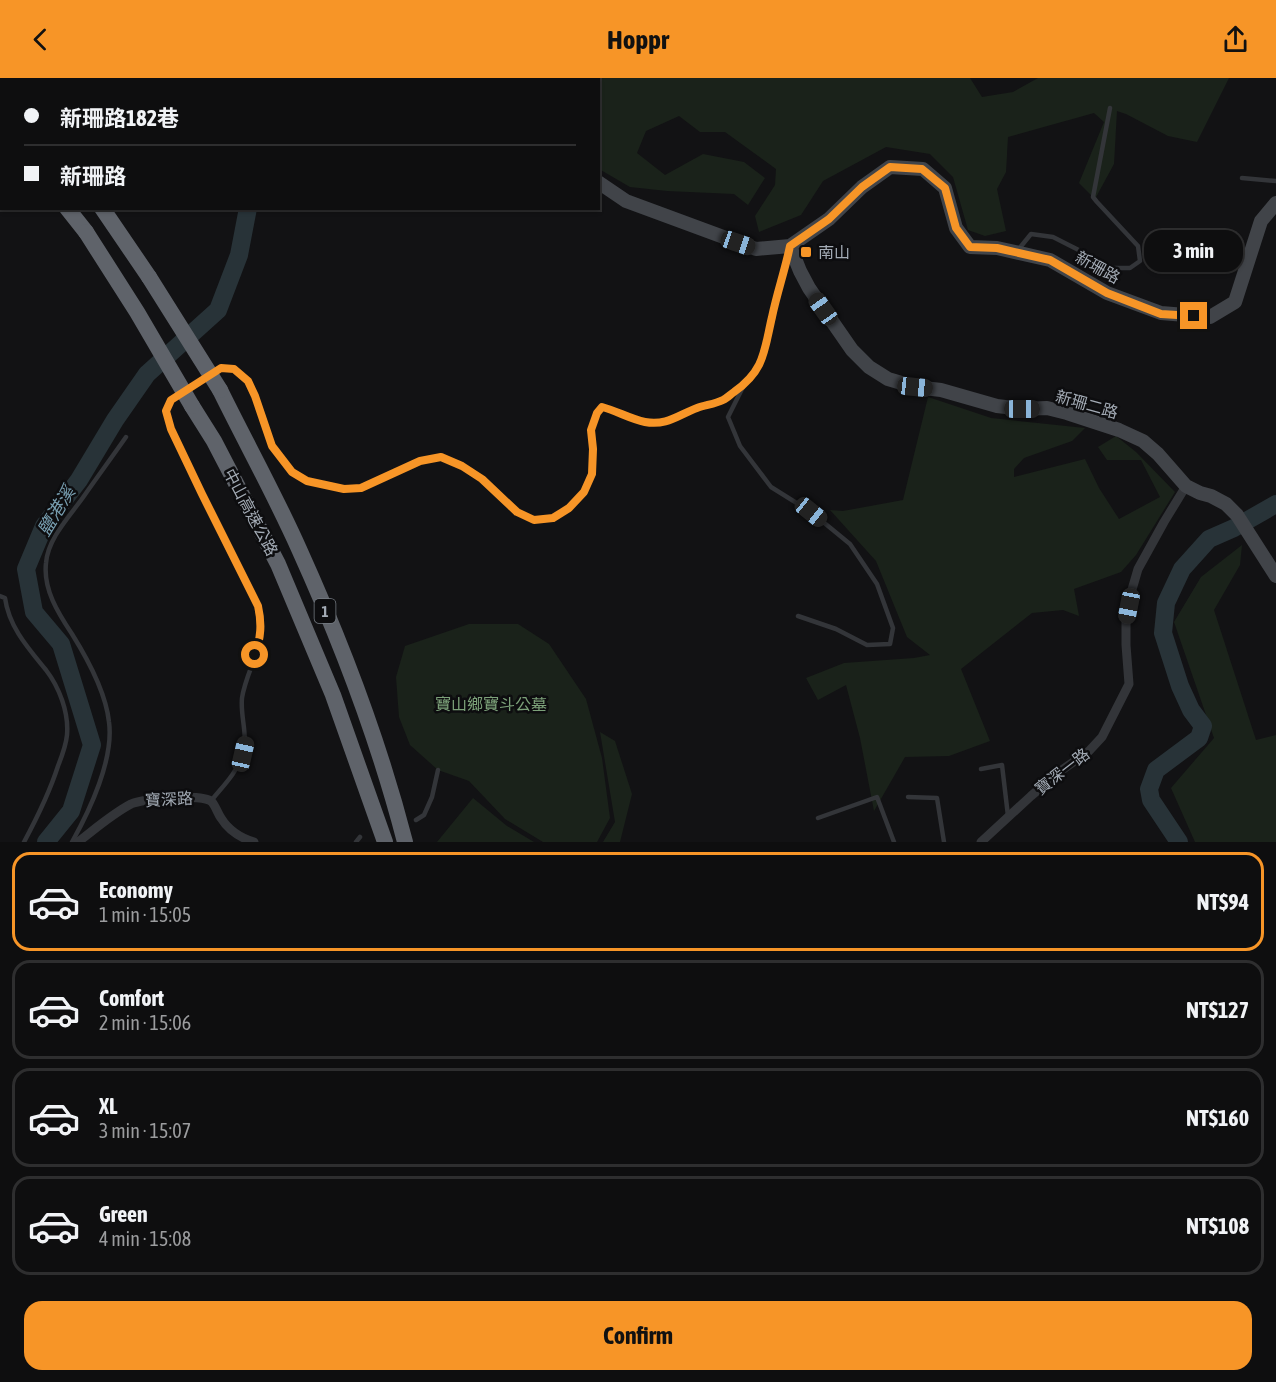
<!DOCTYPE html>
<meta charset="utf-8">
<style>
:root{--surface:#0e0e0f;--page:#171718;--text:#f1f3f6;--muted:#9b9c9e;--line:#2e2e2f;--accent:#f79527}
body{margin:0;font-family:"Asap Condensed","Noto Sans TC",sans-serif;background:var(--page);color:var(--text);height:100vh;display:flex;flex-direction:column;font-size:22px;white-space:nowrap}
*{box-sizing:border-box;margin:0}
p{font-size:20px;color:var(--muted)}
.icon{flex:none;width:33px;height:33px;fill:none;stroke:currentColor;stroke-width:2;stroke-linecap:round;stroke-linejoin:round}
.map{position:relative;height:764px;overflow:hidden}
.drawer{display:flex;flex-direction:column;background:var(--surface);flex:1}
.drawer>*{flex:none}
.banner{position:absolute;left:0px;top:0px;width:600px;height:132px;box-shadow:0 2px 4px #0004,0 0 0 2px var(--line);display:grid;align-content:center;height:132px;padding:0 24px;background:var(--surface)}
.end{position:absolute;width:27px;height:27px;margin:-14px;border:8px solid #f79527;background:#111;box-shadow:0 0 0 3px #111}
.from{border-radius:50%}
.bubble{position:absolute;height:42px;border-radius:18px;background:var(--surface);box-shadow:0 2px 4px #0004,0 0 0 2px var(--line);font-size:20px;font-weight:700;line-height:42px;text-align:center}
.car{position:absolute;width:18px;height:36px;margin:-18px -9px;border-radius:8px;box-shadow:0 0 4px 2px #0007;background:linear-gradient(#222 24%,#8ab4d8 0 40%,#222 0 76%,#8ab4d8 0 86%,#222 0)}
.banner b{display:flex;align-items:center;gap:21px;height:57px;font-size:22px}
.banner b+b{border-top:2px solid var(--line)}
.banner i{width:15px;height:15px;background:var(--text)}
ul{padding:10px 0 0;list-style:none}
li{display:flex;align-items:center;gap:18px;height:99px;margin:0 12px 9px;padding:0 12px;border:3px solid var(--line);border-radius:18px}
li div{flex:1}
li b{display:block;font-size:22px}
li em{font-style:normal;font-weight:700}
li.current{border-color:var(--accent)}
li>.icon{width:54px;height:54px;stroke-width:1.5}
.primary-button{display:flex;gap:12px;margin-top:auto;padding:12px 24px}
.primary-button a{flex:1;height:69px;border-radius:18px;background:var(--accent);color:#111;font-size:24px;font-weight:700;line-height:69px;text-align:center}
header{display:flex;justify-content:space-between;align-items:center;height:78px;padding:0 24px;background:var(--accent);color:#111;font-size:27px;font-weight:700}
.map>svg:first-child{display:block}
.green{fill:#1a221a}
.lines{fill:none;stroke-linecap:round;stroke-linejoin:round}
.river{stroke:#283338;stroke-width:18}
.lane{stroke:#333539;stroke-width:4.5}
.street{stroke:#333539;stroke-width:9}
.secondary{stroke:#414449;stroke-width:14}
.highway{stroke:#5f636a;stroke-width:16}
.highway-bridge{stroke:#5f636a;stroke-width:16}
.route{stroke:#f79527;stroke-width:8}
.poi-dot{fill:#f79527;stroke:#0d0d0f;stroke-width:2}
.labels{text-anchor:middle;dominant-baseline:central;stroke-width:5;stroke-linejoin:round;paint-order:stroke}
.shield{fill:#0d0d0f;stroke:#767c83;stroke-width:1.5}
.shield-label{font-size:15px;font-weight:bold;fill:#a3abb5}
.poi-label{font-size:16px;fill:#a3abb5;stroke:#0d0d0f;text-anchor:start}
.street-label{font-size:16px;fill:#a3abb5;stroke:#0d0d0f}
.park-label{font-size:16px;fill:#7ca179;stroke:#0d0d0f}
.water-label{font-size:18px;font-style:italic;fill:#789fb1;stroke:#0d0d0f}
</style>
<header><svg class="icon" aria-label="back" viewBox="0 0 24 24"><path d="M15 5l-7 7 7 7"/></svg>Hoppr<svg class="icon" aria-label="share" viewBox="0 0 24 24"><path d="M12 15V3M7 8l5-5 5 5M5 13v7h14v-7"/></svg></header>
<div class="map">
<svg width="1276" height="764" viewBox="0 0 1276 764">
<rect width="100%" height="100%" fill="#121214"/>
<path class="green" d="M474 0H970L982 19 1013 14 1038 0H1229L1197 64 1168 58 1126 36 1117 33 1114 86 1095 121 1079 105 1104 44 1094 35 1008 59 1006 94 997 111 1006 153 985 158 968 152 953 99 930 76 886 69 823 103 801 137 759 154 755 138 775 107 776 91 725 54H700L679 38 646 53 637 75 665 97 703 76 744 84 765 100 748 127 734 116 667 113 630 109 599 91 598 2H476Z
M928 319 991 340 1085 350 1072 363 1024 380 1014 391V399L1085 381 1099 410 1119 441 1160 419 1141 382H1107L1098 369 1116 358 1136 374 1175 414 1136 477 1121 494 1074 511 1079 538 1063 532 1032 535 961 591 990 663 949 678 905 679 874 733 860 660 846 607 818 622 806 600 844 585 914 580 930 577 907 559 876 483 830 432 843 433 903 422Z
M1242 467 1240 487 1214 532 1256 662 1276 657V764H1195L1171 710 1214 660 1174 544 1201 499Z
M469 546H518L549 566 586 621 602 680 610 740 597 764H543L505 741 469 703 438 692 410 667 399 639 396 599 405 568Z
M600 654 615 663 632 716 620 764H603L615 744Z
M473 720 507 748 534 764H437Z"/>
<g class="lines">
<path class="river" d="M135 0 138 2
M46 764 71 733 92 667 61 566 34 534 26 491 44 448 79 402 115 342 147 296 218 232 239 177 248 130
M1179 764 1151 722 1149 711 1156 692 1199 660 1203 648 1191 632 1180 608 1163 555 1166 525 1182 491 1209 461 1234 450 1276 426"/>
<path class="lane" d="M1242 100 1276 103
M1018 172 1031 156 1053 159 1114 190H1130L1140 183 1138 168 1097 124 1093 119 1110 30
M743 309 728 339 740 368 771 409 811 434 850 466 877 506 893 550 890 566 867 567 836 551 798 538
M187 311 221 290 234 291 248 303 255 318 272 368 292 394 307 403 344 411 361 410 420 383 441 379 462 388 482 401 517 434 534 442 553 440 569 430 584 415 592 396 593 371 591 352 596 335 602 329 616 333 630 340 646 344 663 345 697 330 723 322 745 306 759 288 768 264 772 240 789 177
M180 316C174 319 167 324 166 332 165 342 178 365 183 375 200 412 218 449 236 486 245 504 258 520 261 540 265 568 246 593 242 620 240 640 249 657 242 678 236 696 222 709 211 723
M0 518 5 520C9 549 28 570 46 592 59 609 69 634 67 657 66 667 62 678 58 688 49 716 38 738 24 764
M981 691 1002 687 1008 738
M908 719 937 720 944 764
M818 740 877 719 894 764
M416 742 424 737 432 719 438 692
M72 764C90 732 114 681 109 644 106 616 87 580 72 556 58 535 43 511 46 485 48 460 70 438 84 418 98 398 112 379 126 359
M356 764 360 759"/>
<path class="street" d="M78 764C95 751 112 736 131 726 142 721 203 715 212 724 216 729 218 736 221 740 229 753 241 760 254 764
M981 764 1031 718 1059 694 1089 673 1102 659 1129 606 1126 567V541L1131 515 1138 491 1164 444 1186 408"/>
<path class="secondary" d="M451 0 453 2
M598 104 626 123 756 171 790 168 829 141 862 109 890 89 923 91 945 110 956 150 970 169 997 170 1050 182 1107 215 1161 235 1210 239 1235 224 1261 143 1276 125
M790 168 800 193 809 210 852 272 869 289 888 301 915 309 941 312 997 328 1022 331 1047 330 1067 335 1119 352 1143 363 1158 376 1186 408 1200 415 1211 418 1226 426 1237 437 1276 498"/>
<path class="highway" d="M0 6 2 7
M0 44 2 46
M67 130 86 154
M102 130 149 199
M220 312C246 365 275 417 299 471 342 566 379 663 405 764
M192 328 214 363 278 486 333 617 385 764"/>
<path class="highway-bridge" d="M86 154 137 234 192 328
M149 199 220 312"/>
</g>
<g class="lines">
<path class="route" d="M255 577C261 559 262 546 258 528L202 416 171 351 166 333 171 322 221 290 234 291 248 303 255 318 272 368 292 394 307 403 344 411 361 410 420 383 441 379 462 388 482 401 517 434 534 442 553 440 569 430 584 414 592 396 593 371 591 352 597 335 602 329C617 333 630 341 645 344 667 348 678 337 697 330 705 327 715 326 723 322 727 320 731 316 734 314 765 292 764 273 772 239 777 215 785 192 790 168L829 141 862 109 890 89 922 91 945 110 956 150 970 169 997 170 1050 182 1107 215 1161 236 1194 238"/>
</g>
<rect class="poi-dot" x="800" y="168" width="12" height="12" rx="3"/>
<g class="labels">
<rect class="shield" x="314.5" y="521" width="21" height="24" rx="4.5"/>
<g class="shield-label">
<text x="325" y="533">1</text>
</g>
<g class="poi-label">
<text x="818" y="174">南山</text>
</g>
<g class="street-label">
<text transform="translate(1098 189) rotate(29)">新珊路</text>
<text transform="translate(1087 326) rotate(16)">新珊二路</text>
<text transform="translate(251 434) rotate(62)">中山高速公路</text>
<text transform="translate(1062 693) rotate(-38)">寶深一路</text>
<text transform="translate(169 721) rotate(-3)">寶深路</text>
</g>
<g class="park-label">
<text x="491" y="626">寶山鄉寶斗公墓</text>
</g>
<g class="water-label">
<text transform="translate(56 433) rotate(-59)">鹽港溪</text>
</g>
</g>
</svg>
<i class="end from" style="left:255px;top:577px"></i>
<i class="end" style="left:1194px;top:238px"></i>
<div class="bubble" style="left:1144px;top:152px;width:99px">3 min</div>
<i class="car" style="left:738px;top:165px;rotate:109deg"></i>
<i class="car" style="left:823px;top:231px;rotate:325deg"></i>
<i class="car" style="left:915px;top:309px;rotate:96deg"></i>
<i class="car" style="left:1022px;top:331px;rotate:90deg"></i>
<i class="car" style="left:811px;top:434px;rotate:129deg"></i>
<i class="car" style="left:1129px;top:528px;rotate:191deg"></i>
<i class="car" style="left:243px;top:676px;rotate:13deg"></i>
<div class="banner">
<b><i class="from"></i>新珊路182巷</b>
<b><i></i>新珊路</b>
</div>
</div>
<section class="drawer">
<ul>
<li class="current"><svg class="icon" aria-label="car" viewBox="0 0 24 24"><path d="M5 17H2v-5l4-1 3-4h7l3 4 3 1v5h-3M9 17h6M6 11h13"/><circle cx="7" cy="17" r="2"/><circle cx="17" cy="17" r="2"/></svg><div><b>Economy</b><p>1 min · 15:05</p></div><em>NT$94</em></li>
<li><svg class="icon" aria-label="car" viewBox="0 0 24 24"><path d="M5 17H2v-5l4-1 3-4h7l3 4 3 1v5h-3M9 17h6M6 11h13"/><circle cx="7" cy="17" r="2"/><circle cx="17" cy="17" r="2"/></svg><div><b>Comfort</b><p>2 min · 15:06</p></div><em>NT$127</em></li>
<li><svg class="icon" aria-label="car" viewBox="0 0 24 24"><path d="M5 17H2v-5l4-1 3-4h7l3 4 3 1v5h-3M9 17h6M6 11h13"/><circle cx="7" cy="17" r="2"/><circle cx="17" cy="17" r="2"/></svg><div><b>XL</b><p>3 min · 15:07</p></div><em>NT$160</em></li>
<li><svg class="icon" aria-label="car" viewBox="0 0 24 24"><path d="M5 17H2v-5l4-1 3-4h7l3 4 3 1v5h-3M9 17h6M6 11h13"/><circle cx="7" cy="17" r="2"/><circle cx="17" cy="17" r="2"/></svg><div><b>Green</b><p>4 min · 15:08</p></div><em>NT$108</em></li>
</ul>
<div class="primary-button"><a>Confirm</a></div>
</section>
